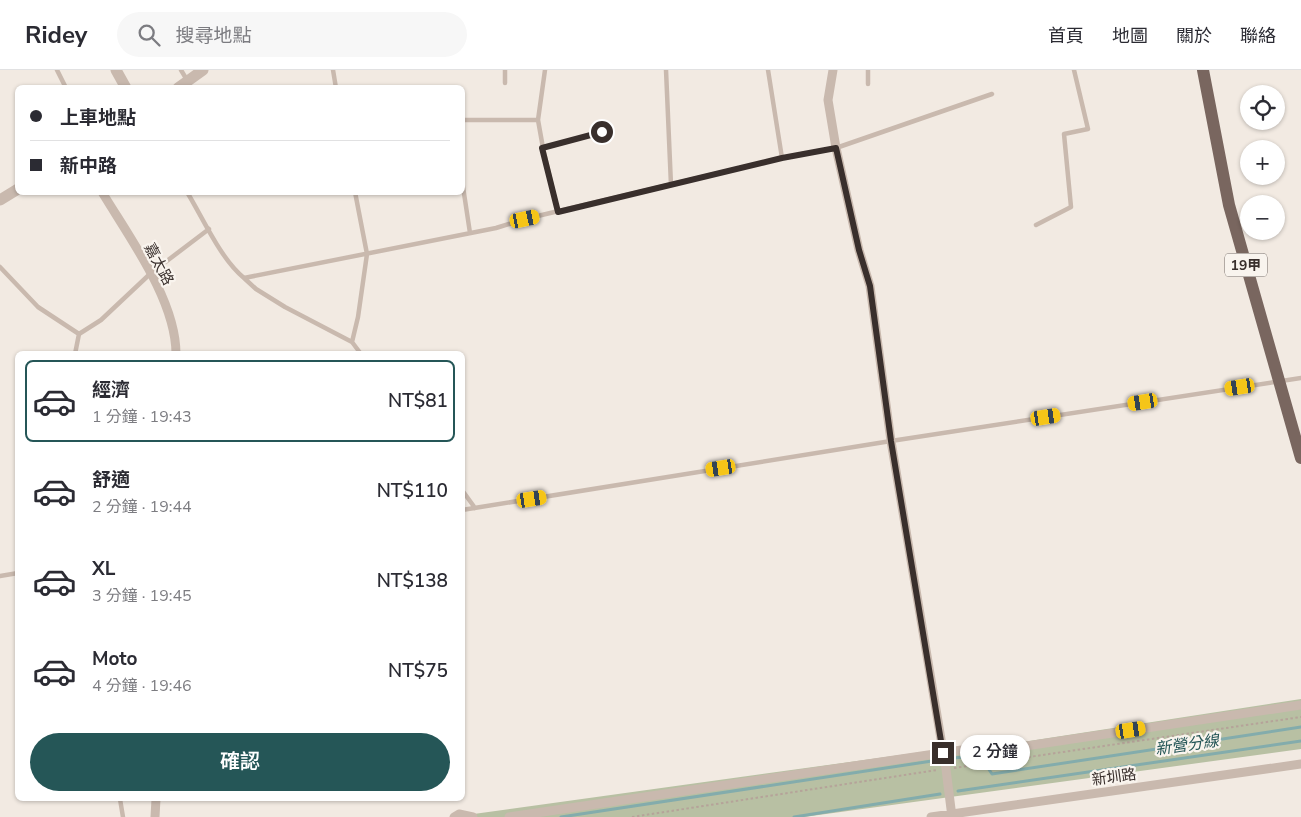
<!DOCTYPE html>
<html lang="zh-TW">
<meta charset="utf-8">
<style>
:root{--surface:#fff;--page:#f7f7f7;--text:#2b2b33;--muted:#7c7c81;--line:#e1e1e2;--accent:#255657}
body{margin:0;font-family:"Nunito Sans","Noto Sans TC",sans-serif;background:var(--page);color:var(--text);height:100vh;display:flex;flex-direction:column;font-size:19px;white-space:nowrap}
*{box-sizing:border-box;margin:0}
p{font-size:16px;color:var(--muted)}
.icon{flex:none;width:28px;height:28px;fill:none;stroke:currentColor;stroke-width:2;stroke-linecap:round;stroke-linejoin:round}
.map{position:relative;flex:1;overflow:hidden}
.details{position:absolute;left:15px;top:281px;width:450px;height:450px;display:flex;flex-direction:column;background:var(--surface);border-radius:8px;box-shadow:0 1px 4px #0004}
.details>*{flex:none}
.guide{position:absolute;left:15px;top:15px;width:450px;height:110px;border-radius:8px;box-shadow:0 1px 4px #0004;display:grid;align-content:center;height:110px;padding:0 15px;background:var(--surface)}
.controls{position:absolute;left:1240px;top:15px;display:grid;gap:10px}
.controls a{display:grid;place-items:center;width:45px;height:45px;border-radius:50%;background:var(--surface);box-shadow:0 1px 4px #0004;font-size:25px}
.end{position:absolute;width:22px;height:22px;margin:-11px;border:6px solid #392f2c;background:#fff;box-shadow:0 0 0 2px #fff}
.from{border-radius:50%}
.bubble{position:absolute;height:35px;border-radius:18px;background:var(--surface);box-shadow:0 1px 4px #0004;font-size:16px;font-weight:600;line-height:35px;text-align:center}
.car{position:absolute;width:15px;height:30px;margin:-15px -8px;border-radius:6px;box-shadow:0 0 4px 1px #0007;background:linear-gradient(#f5c518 24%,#345 0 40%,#f5c518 0 76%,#345 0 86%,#f5c518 0)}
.guide b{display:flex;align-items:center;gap:18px;height:48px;font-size:19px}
.guide b+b{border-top:1px solid var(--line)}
.guide i{width:12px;height:12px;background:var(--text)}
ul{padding:9px 0 0;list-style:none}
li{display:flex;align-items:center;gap:15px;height:82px;margin:0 10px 8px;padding:0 5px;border:2px solid transparent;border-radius:8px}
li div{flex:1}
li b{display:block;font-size:19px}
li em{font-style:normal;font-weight:600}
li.active{border-color:var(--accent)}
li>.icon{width:45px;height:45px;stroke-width:1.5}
.primary-button{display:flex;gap:10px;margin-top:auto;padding:10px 15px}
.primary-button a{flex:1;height:58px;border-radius:30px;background:var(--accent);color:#fff;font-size:20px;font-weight:600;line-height:58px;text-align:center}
header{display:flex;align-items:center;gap:30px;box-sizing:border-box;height:70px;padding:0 25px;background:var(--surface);border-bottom:1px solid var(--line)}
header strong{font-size:24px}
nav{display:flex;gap:28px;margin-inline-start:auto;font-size:18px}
.search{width:350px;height:45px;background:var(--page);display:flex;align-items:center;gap:12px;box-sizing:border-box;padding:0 18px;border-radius:28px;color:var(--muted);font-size:19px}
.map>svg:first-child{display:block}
.green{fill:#b8c0a3}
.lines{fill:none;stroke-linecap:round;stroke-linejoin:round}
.stream{stroke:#83acac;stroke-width:3}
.path{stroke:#b5a399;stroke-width:2;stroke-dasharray:2.5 2.5;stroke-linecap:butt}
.service{stroke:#c9b9ae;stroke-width:4.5}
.minor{stroke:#c9b9ae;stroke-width:9}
.tertiary{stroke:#c9b9ae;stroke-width:11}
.primary{stroke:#79665f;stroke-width:12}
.route{stroke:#392f2c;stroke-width:6}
.labels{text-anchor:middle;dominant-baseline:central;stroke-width:4.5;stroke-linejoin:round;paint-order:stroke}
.shield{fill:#f9f4ee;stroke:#736a66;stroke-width:1}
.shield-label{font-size:14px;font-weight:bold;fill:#392f2c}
.street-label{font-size:15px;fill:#392f2c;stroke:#f9f4ee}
.water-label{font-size:16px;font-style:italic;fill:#255657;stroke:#f9f4ee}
</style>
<header>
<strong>Ridey</strong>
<div class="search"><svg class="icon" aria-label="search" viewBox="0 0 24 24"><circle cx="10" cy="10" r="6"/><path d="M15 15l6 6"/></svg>搜尋地點</div>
<nav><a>首頁</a><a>地圖</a><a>關於</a><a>聯絡</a></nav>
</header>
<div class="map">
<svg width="1301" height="747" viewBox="0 0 1301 747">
<rect width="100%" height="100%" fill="#f2eae2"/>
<path class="green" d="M1301 629V679L804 747H452L987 673 1003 675Z"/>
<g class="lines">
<path class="stream" d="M952 688 980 686 992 704 1301 657
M958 721 1301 671
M561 747 932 691
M794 747 940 724"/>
<path class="path" d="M954 698 1301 647
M632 747 937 700"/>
<path class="service" d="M57 0 66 18
M181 0 187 10
M333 0 336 18
M666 0 671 115
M768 0 782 88
M505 13V0
M868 14V0
M462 50H538L543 78 558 142
M538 50 545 0
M543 78 602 62
M462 110 470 163
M187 122C204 150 220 188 244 208L496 158 525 149 782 88 836 78 992 24
M1036 155 1071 137 1064 64 1088 59 1074 0
M0 197 38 237 79 264 75 284
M244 208 256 219 285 237 352 272 361 284
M79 264 101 250 151 203 209 159
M352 272 358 247 367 184 355 122
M462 420 475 438
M462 440 891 371 1301 308
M0 506 18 503
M120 729 123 747"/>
<path class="minor" d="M833 0 828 30 836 78 859 180 870 216 891 371 946 699 952 747
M102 122C129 167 176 230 176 284
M155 747 156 729
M454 747 459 744 473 747
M509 747 982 677 999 680 1301 635
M931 747 1301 694"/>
<path class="tertiary" d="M116 0 126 18
M178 18 203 0
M0 130 18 119"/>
<path class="primary" d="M1203 0 1229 135 1301 388"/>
</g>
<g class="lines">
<path class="route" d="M602 62 542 78 558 142 782 88 836 78 859 180 870 216 891 371 943 683"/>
</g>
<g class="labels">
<rect class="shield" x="1225" y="183.5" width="42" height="23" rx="4"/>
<g class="shield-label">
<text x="1246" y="195">19甲</text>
</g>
<g class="street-label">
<text transform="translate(159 194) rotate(62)">嘉太路</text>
<text transform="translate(1114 707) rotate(-8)">新圳路</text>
</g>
<g class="water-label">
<text transform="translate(1187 675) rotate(-8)">新營分線</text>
</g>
</g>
</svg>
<div class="controls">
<a><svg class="icon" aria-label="locate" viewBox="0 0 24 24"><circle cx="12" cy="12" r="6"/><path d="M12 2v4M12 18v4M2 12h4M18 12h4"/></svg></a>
<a>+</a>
<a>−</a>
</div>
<i class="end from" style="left:602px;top:62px"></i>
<i class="end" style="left:943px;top:683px"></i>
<div class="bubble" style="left:960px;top:665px;width:70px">2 分鐘</div>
<i class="car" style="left:525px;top:149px;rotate:78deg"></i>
<i class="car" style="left:1240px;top:317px;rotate:261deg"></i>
<i class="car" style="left:1143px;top:332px;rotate:261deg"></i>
<i class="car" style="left:1046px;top:347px;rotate:81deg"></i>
<i class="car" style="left:721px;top:398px;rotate:261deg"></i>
<i class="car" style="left:532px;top:429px;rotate:81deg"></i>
<i class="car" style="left:1131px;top:660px;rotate:81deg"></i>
<div class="guide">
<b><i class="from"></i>上車地點</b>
<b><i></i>新中路</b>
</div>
<section class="details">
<ul>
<li class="active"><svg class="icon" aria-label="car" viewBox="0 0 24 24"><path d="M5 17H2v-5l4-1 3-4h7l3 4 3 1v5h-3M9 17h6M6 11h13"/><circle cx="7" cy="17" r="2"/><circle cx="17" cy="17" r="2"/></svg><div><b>經濟</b><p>1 分鐘 · 19:43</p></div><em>NT$81</em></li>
<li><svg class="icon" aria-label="car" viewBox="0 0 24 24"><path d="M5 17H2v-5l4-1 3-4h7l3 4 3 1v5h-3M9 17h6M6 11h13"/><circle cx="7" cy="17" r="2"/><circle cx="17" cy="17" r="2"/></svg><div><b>舒適</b><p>2 分鐘 · 19:44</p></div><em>NT$110</em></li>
<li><svg class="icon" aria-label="car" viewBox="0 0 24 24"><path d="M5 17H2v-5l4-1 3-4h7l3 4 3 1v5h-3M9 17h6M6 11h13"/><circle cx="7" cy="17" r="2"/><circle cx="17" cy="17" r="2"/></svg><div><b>XL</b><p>3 分鐘 · 19:45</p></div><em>NT$138</em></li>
<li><svg class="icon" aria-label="car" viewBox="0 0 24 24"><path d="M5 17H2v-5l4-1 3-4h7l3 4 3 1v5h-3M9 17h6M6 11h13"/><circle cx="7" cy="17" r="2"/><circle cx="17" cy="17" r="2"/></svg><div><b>Moto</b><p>4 分鐘 · 19:46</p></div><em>NT$75</em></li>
</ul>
<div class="primary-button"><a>確認</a></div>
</section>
</div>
